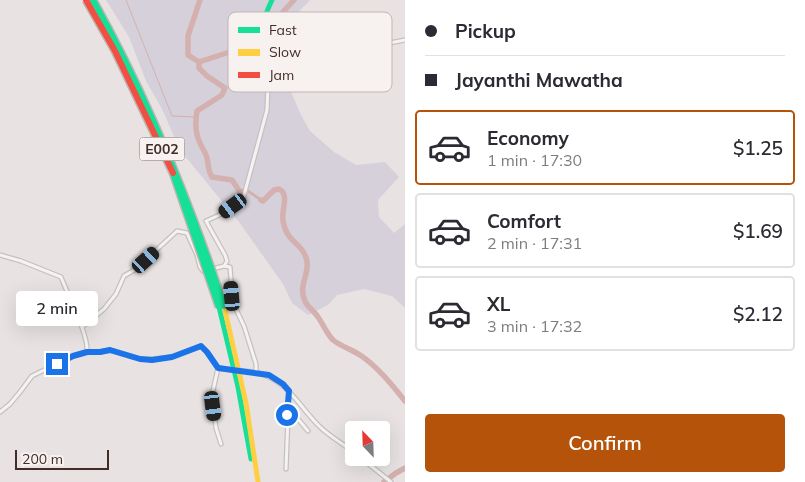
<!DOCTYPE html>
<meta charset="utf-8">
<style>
:root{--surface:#fff;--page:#f7f7f7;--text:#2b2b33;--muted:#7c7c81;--line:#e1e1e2;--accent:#b45309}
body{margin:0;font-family:Mulish,sans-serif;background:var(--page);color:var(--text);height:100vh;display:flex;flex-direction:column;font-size:19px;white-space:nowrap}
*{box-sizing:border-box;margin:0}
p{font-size:16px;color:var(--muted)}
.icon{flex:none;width:28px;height:28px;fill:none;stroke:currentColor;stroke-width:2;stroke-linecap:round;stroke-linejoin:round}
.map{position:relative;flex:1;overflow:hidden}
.drawer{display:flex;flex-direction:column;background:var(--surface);width:400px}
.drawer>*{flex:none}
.top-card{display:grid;align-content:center;height:110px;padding:0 20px;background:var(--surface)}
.needle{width:32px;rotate:337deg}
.buttons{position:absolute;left:345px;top:421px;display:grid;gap:10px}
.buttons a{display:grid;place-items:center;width:45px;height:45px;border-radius:5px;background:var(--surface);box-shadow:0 5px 20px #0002;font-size:25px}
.scale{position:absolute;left:15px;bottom:12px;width:94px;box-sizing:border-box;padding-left:5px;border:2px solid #422c27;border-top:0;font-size:14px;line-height:18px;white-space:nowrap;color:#422c27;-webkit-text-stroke:4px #f7f1f0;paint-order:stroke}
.end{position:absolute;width:22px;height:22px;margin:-11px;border:6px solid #1a73e8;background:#fff;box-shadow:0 0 0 2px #fff}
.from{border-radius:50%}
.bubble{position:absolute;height:35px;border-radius:5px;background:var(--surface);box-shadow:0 5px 20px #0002;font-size:16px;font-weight:600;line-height:35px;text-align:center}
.car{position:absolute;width:15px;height:30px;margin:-15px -8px;border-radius:6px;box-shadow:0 0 4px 1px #0007;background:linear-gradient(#222 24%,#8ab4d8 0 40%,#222 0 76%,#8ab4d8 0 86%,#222 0)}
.top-card b{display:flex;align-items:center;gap:18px;height:48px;font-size:19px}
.top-card b+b{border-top:1px solid var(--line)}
.top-card i{width:12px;height:12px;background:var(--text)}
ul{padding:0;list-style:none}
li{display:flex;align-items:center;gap:15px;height:75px;margin:0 10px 8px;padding:0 10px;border:2px solid var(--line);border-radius:5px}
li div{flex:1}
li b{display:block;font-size:19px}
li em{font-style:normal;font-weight:600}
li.active{border-color:var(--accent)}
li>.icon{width:45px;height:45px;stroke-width:1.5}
.cta{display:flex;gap:10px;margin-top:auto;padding:10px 20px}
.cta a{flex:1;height:58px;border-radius:5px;background:var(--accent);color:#fff;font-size:20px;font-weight:600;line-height:58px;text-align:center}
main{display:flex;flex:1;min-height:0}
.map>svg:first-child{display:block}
.green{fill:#d5d0da}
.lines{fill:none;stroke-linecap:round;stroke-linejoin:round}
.stream{stroke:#d4b1af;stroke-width:1}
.canal{stroke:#d4b1af;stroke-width:3}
.river{stroke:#d4b1af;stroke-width:5.5}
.street-casing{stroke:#c6c1c0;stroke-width:5.5}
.street{stroke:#f4f2f2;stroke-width:3}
.fast{stroke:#16e098;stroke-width:5}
.slow{stroke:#ffcf43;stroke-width:5}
.street-bridge-casing{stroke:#c6c1c0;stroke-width:5.5;stroke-linecap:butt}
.fast-bridge-casing{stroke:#bcb5b4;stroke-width:9;stroke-linecap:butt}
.jam-bridge-casing{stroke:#bcb5b4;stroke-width:9;stroke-linecap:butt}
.street-bridge{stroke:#f4f2f2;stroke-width:3}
.fast-bridge{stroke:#16e098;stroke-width:6}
.jam-bridge{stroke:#f24e42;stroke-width:6}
.route{stroke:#1a73e8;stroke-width:6}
.labels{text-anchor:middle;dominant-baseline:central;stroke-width:4;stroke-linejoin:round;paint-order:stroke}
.shield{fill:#f7f1f0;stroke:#786763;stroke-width:1}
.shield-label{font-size:14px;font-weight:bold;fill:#422c27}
.key{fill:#f7f1f0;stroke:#c1b6b4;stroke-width:1}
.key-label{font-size:14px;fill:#422c27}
</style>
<main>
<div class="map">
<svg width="405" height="482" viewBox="0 0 405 482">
<rect width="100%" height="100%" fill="#e8e3e2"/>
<path class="green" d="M106 0H310L294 17 292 34 293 56 286 80 300 113 310 131 334 152 356 165 385 162 399 177 378 200 379 217 394 233 405 224V308L392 296 364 289 337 295 328 305 308 315 292 303 283 284 239 222 180 150 162 109 146 81 129 37Z"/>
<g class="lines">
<path class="stream" d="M126 0 172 116 196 117"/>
<path class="canal" d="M248 191 261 200"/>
<path class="river" d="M199 62 188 55V36L200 0
M245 191 240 192 232 180 212 177C207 169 209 166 207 158 206 153 202 148 200 143 195 133 195 122 197 111L222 95 225 88 207 76 199 68V62L254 44 294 0
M261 200 263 201 274 190 279 189C290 194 281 211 283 220 285 242 305 244 307 262 309 276 297 287 306 303 309 308 315 312 318 317 323 324 327 334 333 340 340 346 351 349 360 355 377 366 392 385 405 401
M384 482 396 473 405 468"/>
<defs>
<path id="street" d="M307 67 336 56 337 45
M0 255 21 261 61 277C67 293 89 336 87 352
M224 266 227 261 225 255 206 221 224 213 243 199 267 110 268 86 271 67 269 42 310 37 351 48 369 47 405 40
M212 269 224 266 230 267 233 303 244 326 256 364V373
M82 327 104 309 116 294 124 276 136 269 177 231 187 233 197 255 200 267 203 271H206
M218 368 212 395 216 428 221 444
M255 372C288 380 297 404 319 426 329 436 343 444 354 452
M288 407 308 431
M0 412 10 404 20 392 32 376 73 356 87 352H100L110 350 140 359H152L172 357 201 346 207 352 218 368 226 369
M361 458 391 482
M286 469 289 391"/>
</defs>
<use href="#street" class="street-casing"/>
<use href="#street" class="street"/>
<path class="fast" d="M269 42C259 27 265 15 272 0
M219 307 238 387 251 459"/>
<path class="slow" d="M224 306 246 403 258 482"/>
<defs>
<path id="street-bridge" d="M226 369 254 372"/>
<path id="fast-bridge" d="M93 0C148 98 189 200 224 306
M173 173 219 307"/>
<path id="jam-bridge" d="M86 0 115 51 173 173"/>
</defs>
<use href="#street-bridge" class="street-bridge-casing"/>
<use href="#fast-bridge" class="fast-bridge-casing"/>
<use href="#jam-bridge" class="jam-bridge-casing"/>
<use href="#street-bridge" class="street-bridge"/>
<use href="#fast-bridge" class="fast-bridge"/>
<use href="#jam-bridge" class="jam-bridge"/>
</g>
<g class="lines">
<path class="route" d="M57 364 73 356 87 352H100L110 350 140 359 152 360 172 357 201 346 207 352 218 368 269 375 283 384 289 391 287 415"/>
</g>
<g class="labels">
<rect class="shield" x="139.5" y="137.5" width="45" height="23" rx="4"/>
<g class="shield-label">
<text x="162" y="149">E002</text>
</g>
</g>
<rect x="228" y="12" width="164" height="80" rx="8" class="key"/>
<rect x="238" y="27" width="22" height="6" fill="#16e098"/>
<rect x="238" y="49" width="22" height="7" fill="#ffcf43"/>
<rect x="238" y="72" width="22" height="6" fill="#f24e42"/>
<g class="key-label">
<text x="269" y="35">Fast</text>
<text x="269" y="57">Slow</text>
<text x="269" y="80">Jam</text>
</g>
</svg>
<div class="buttons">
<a><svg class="needle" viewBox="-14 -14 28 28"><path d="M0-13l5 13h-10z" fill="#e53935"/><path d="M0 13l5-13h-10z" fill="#7c7c81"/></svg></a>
</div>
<div class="scale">200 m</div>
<i class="end from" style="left:287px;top:415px"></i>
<i class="end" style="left:57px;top:364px"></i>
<div class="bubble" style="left:16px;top:291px;width:82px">2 min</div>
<i class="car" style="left:233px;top:206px;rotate:234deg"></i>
<i class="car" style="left:146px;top:260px;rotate:48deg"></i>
<i class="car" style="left:232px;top:296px;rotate:355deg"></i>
<i class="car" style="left:213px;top:406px;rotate:173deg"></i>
</div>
<section class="drawer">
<div class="top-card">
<b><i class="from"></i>Pickup</b>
<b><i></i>Jayanthi Mawatha</b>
</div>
<ul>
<li class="active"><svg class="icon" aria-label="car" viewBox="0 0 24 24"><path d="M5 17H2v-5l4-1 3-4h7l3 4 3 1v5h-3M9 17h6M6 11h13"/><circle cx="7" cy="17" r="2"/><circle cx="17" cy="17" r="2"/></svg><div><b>Economy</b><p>1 min · 17:30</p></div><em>$1.25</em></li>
<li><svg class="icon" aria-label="car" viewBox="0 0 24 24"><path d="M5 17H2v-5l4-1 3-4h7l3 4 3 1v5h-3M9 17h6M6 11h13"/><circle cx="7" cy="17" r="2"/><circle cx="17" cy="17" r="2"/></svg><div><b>Comfort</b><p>2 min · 17:31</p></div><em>$1.69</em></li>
<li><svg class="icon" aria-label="car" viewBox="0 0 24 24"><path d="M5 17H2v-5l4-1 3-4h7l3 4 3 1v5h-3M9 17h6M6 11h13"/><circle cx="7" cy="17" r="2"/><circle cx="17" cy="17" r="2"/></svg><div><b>XL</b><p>3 min · 17:32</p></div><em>$2.12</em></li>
</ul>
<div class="cta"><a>Confirm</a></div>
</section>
</main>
